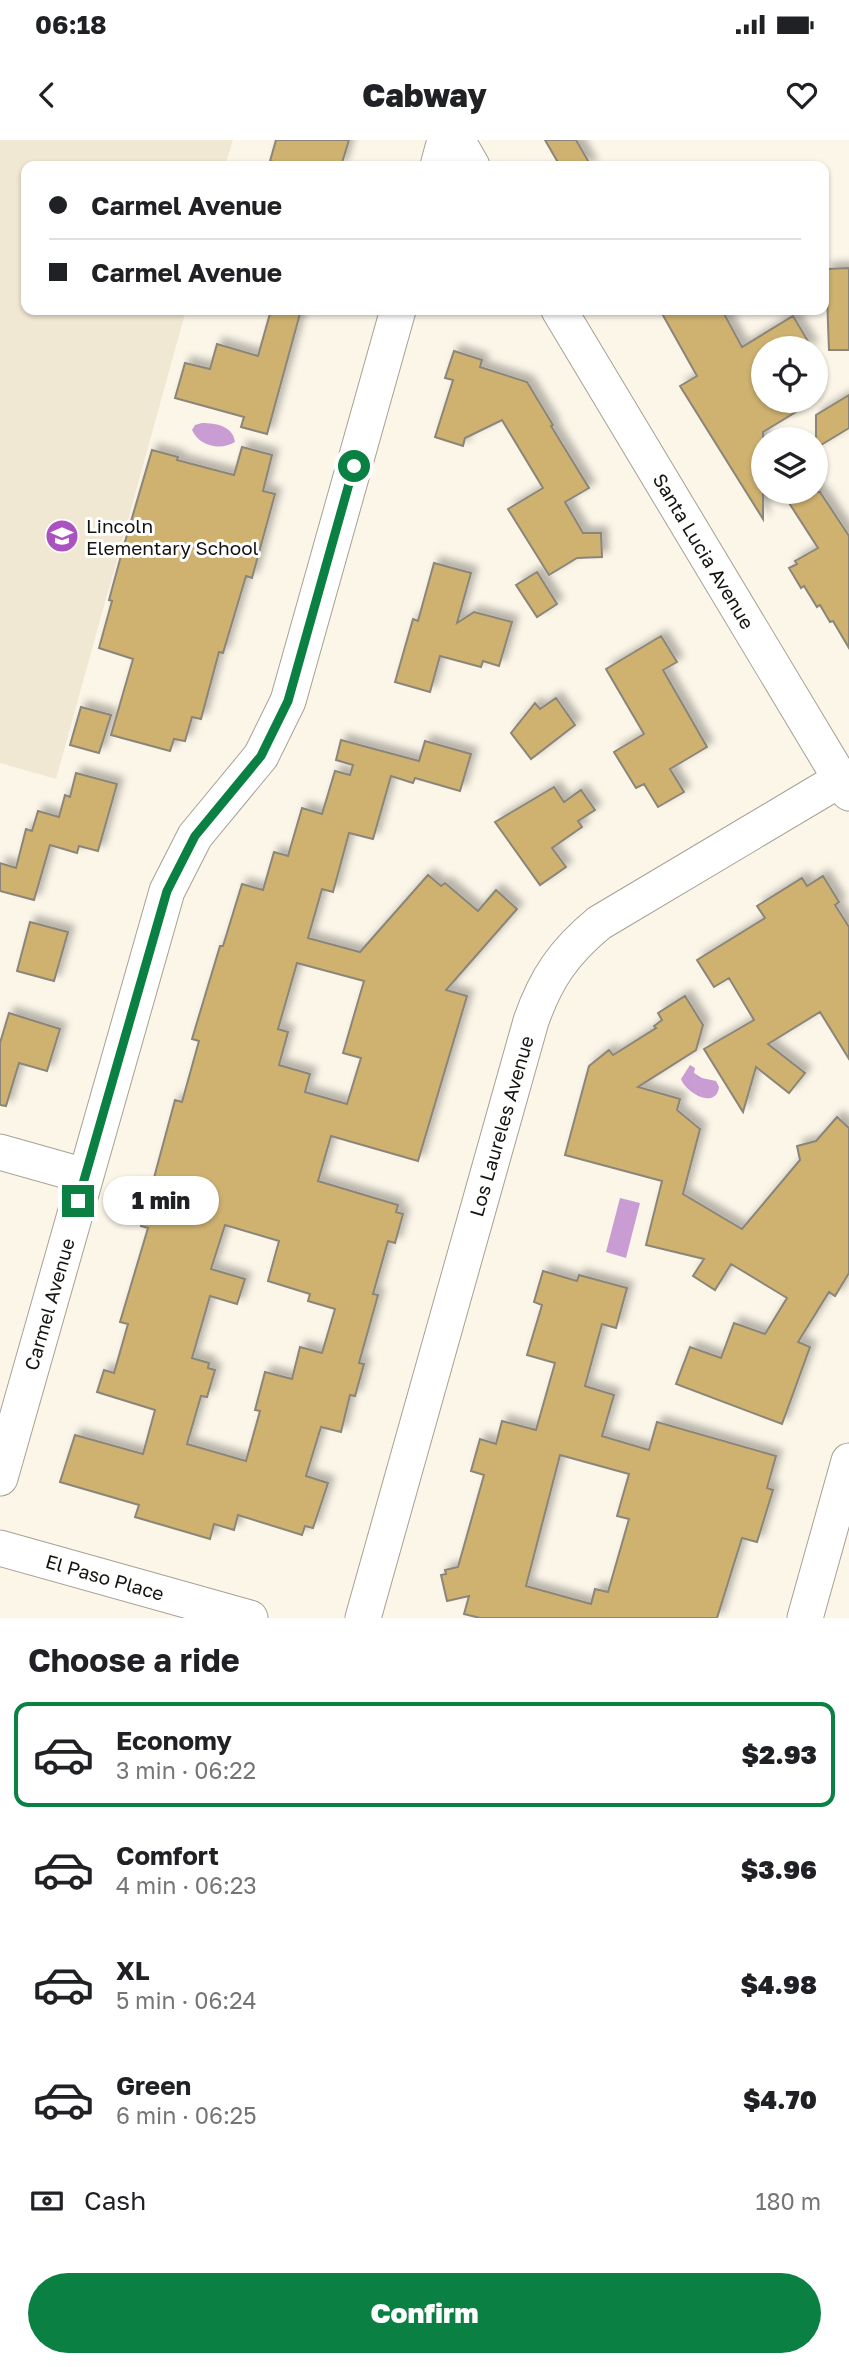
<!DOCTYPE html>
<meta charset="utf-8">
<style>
:root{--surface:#fff;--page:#f6f6f6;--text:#202124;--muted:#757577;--line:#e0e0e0;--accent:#0b8043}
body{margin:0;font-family:"Golos Text",sans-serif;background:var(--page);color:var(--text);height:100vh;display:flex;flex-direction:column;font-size:26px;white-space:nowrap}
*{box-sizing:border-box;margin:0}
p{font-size:23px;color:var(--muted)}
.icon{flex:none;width:38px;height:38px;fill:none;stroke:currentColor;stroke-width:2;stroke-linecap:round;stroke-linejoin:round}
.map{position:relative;height:1478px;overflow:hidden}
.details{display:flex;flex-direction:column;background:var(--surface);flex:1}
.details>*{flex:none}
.top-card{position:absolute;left:21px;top:21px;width:808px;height:154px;border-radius:14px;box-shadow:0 2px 5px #0004;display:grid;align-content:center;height:154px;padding:0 28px;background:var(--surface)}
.fabs{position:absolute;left:751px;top:196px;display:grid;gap:14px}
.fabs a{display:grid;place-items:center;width:77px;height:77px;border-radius:50%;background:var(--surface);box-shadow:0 2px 5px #0004;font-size:35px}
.end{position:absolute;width:32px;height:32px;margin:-16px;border:9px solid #0b8043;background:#fff;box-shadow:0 0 0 4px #fff}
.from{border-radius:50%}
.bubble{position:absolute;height:49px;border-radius:24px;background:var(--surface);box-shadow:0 2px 5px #0004;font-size:23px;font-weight:800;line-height:49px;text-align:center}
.top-card b{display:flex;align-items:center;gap:24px;height:66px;font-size:26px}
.top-card b+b{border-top:2px solid var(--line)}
.top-card i{width:18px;height:18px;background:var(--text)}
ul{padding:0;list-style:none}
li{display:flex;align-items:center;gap:21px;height:105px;margin:0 14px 10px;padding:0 14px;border:4px solid transparent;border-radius:14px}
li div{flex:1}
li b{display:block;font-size:26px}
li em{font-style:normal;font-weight:800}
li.selected{border-color:var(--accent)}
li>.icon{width:63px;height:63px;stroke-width:1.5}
h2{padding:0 28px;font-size:32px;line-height:84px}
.pay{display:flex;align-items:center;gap:18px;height:77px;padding:0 28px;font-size:26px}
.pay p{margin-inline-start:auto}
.action{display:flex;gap:14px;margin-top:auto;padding:14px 28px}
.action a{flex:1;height:80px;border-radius:42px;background:var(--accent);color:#fff;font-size:28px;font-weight:800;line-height:80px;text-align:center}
.status{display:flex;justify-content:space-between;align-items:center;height:49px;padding:0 35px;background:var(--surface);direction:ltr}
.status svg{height:19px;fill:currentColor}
header{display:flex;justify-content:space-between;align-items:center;height:91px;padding:0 28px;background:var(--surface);font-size:32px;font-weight:800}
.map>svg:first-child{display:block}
.built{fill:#f1e8d4}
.water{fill:#c99cd4}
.building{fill:#cfb26f;stroke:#8b857a;stroke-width:2;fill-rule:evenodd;filter:url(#shadow)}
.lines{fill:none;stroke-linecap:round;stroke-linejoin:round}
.street-casing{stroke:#a7a195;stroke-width:37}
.street{stroke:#fff;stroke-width:35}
.route{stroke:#0b8043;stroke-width:9}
.labels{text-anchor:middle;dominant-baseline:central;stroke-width:6;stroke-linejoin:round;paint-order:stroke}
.poi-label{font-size:19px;fill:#15130f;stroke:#fff;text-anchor:start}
.street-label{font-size:19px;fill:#15130f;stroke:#fff}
</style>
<div class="status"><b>06:18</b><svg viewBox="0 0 49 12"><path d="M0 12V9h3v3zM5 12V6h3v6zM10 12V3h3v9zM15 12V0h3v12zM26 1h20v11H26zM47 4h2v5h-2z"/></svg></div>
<header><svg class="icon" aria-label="back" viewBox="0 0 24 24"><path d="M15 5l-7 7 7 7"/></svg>Cabway<svg class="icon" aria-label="heart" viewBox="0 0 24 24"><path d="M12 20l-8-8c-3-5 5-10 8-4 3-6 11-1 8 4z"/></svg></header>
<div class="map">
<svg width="849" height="1478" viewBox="0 0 849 1478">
<defs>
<filter id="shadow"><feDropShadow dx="6" dy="-6" stdDeviation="3.5" flood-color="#0004"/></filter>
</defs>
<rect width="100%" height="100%" fill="#fbf6e8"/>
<path class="built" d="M0 0H233L225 26H26V170H186L56 639 0 623Z"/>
<path class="water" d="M202 283C216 283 233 286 235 302 220 311 199 306 192 290L195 285Z
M690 925 695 928 694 933 702 938 716 941 719 947C716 970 686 953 681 939Z
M620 1058 640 1063 626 1118 606 1112Z"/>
<path class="building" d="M276 0H349L341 26H287L270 21Z
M545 0H576L591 26H560Z
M849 128V210H829L826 129Z
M271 170H301L267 294 241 287 244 277 175 258 185 223 210 229 217 204 258 216Z
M660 170H722L742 207 793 176 812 208H763V261H814L763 292V379L680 246 697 236Z
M454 211 482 220 480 227 527 242 553 285 551 286 589 348 565 362 583 393H601L602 417 577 418 549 435 508 369 543 348 502 280 465 298 463 306 435 297 453 240 445 238Z
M849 255V288L816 308V275Z
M242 307 272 315 263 351 275 354 252 438 246 436 223 513 219 512 201 579 192 577 185 601 174 599 170 611 111 595 133 519 99 508 112 461 109 460 122 412 152 310 178 317 177 320 234 335Z
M782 352H820L849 396V508L833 481 830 482 820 465 817 467 804 446 801 448 789 428 797 424 795 421 818 408Z
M434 423 471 433 457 483 474 472 512 482 499 526 483 521 481 527 440 516 430 552 395 542 413 479 418 481Z
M537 432 557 464 537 477 516 445Z
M661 496 677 522 663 530 707 607 670 629 684 652 658 667 644 644 636 648 614 612 644 594 606 529Z
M556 558 575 585 531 619 511 593 535 563 540 569Z
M81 567 111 575 99 613 70 605Z
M341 600 419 621 425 601 471 614 460 651 415 638 413 643 391 636 373 699 349 693 333 752 322 749 308 798 360 812 428 735 441 746 445 743 478 771 496 750 517 769 446 850 467 856 418 1021 331 996 318 1041 398 1065 396 1072 403 1074 395 1103 388 1101 373 1154 378 1155 359 1223 364 1224 355 1256 350 1255 341 1292 321 1287 306 1336 328 1343 313 1388 305 1386 302 1395 238 1375 234 1390 214 1384 210 1399 135 1377 139 1365 60 1342 75 1295 143 1314 155 1270 97 1252 104 1230 114 1233 128 1184 120 1182 148 1088 141 1086 175 960 182 962 199 901 192 899 220 806H223L242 744 263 750 274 712 288 716 302 668 322 674 335 631 350 635 353 625 336 620ZM297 823 364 841 343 913 361 918 347 964 305 952 310 934 279 925 288 892 278 889ZM225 1085 279 1101 268 1141 310 1154 308 1161 335 1169 322 1213 300 1207 292 1239 265 1232 255 1270 260 1271 246 1321 187 1304 201 1256 207 1257 215 1230 208 1228 209 1223 192 1218 210 1156 237 1164 245 1139 211 1129Z
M76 633 117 644 98 711 79 706 77 713 50 705 34 760 0 751V723L16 728 26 689 32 691 38 671 59 677 65 655 70 657Z
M554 647 564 662 581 650 595 670 578 681 582 687 552 708 566 727 540 745 495 682Z
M823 736 839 762 835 765 849 787V919L820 872 768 904 805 933 789 953 756 927 743 972 704 909 754 880 729 838 714 847 697 820 765 778 757 766 802 738 807 746Z
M30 782 68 792 54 841 17 831Z
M685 856 703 885 696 910 638 947 680 959 677 970 700 989 683 1054 742 1089 800 1020 797 1006 816 1001 837 977 849 988V1133L835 1156 829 1152 798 1202 810 1207 782 1284 676 1244 690 1207 721 1218 734 1183 765 1194 787 1158 731 1124 715 1150 693 1136 704 1119 646 1105 662 1041 565 1015 589 926 609 910 613 915 656 888 654 886 662 880 658 873Z
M9 873 60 889 47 931 19 923 6 966 0 965V903Z
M543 1131 577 1141 579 1135 627 1148 616 1188 602 1184 585 1246 614 1255 602 1296 649 1310 657 1282 776 1316 767 1348 773 1350 757 1402 742 1398 717 1478H480L464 1474 469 1456 447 1461 441 1435 446 1434 445 1430 458 1427 484 1335 471 1331 480 1299 496 1304 502 1281 536 1290 555 1223 527 1215 542 1165 534 1162ZM560 1315 629 1334 617 1376 629 1379 608 1452 595 1449 591 1464 526 1446Z"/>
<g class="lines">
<defs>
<path id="street" d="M457 0 472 26
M438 26 445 0
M559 170 849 653
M0 1012 85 1036
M0 1338 167 751 195 696 261 616 288 561 398 170
M0 1408 250 1478
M363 1478 531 881C546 838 564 812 599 783L841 639
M805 1478 849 1321"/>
</defs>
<use href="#street" class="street-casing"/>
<use href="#street" class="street"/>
</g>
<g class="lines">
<path class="route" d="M78 1061 167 751 195 696 261 616 288 561 354 326"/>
</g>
<defs>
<symbol id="school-disc" viewBox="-11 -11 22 22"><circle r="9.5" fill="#aa53c0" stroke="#fff"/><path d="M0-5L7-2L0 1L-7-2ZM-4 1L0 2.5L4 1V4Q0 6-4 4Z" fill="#fff"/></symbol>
</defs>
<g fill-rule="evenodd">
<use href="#school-disc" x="43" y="377" width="38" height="38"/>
</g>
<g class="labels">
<g class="poi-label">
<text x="86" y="385">Lincoln<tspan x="86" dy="22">Elementary School</tspan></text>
</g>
<g class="street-label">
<text transform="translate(704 411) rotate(59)">Santa Lucia Avenue</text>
<text transform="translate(501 986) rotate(-74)">Los Laureles Avenue</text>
<text transform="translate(49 1164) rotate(-74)">Carmel Avenue</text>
<text transform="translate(105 1437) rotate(16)">El Paso Place</text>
</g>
</g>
</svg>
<div class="fabs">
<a><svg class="icon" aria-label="locate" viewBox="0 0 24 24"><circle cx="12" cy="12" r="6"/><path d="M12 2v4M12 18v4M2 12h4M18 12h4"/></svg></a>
<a><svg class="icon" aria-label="layers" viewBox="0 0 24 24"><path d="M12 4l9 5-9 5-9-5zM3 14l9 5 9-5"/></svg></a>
</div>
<i class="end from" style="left:354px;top:326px"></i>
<i class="end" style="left:78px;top:1061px"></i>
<div class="bubble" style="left:103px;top:1036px;width:116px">1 min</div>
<div class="top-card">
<b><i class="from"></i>Carmel Avenue</b>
<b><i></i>Carmel Avenue</b>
</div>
</div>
<section class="details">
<h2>Choose a ride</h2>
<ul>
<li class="selected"><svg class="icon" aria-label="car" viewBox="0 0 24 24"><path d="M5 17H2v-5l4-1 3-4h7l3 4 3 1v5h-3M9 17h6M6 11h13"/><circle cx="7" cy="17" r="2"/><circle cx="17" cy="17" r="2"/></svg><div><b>Economy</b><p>3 min · 06:22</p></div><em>$2.93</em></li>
<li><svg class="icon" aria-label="car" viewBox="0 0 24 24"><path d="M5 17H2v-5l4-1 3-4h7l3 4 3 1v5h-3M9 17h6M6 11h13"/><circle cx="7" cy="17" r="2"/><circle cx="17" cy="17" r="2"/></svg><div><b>Comfort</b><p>4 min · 06:23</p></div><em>$3.96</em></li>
<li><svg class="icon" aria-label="car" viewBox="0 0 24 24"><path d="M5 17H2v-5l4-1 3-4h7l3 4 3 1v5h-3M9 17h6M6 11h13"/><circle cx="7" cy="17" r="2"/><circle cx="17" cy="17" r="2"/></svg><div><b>XL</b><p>5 min · 06:24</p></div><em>$4.98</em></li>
<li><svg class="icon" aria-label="car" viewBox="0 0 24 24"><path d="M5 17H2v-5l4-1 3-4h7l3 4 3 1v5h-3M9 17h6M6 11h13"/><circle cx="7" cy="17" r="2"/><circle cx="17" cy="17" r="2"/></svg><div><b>Green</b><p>6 min · 06:25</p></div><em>$4.70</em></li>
</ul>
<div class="pay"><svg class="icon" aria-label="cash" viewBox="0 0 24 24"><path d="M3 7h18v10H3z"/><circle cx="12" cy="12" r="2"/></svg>Cash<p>180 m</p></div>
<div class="action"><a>Confirm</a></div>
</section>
